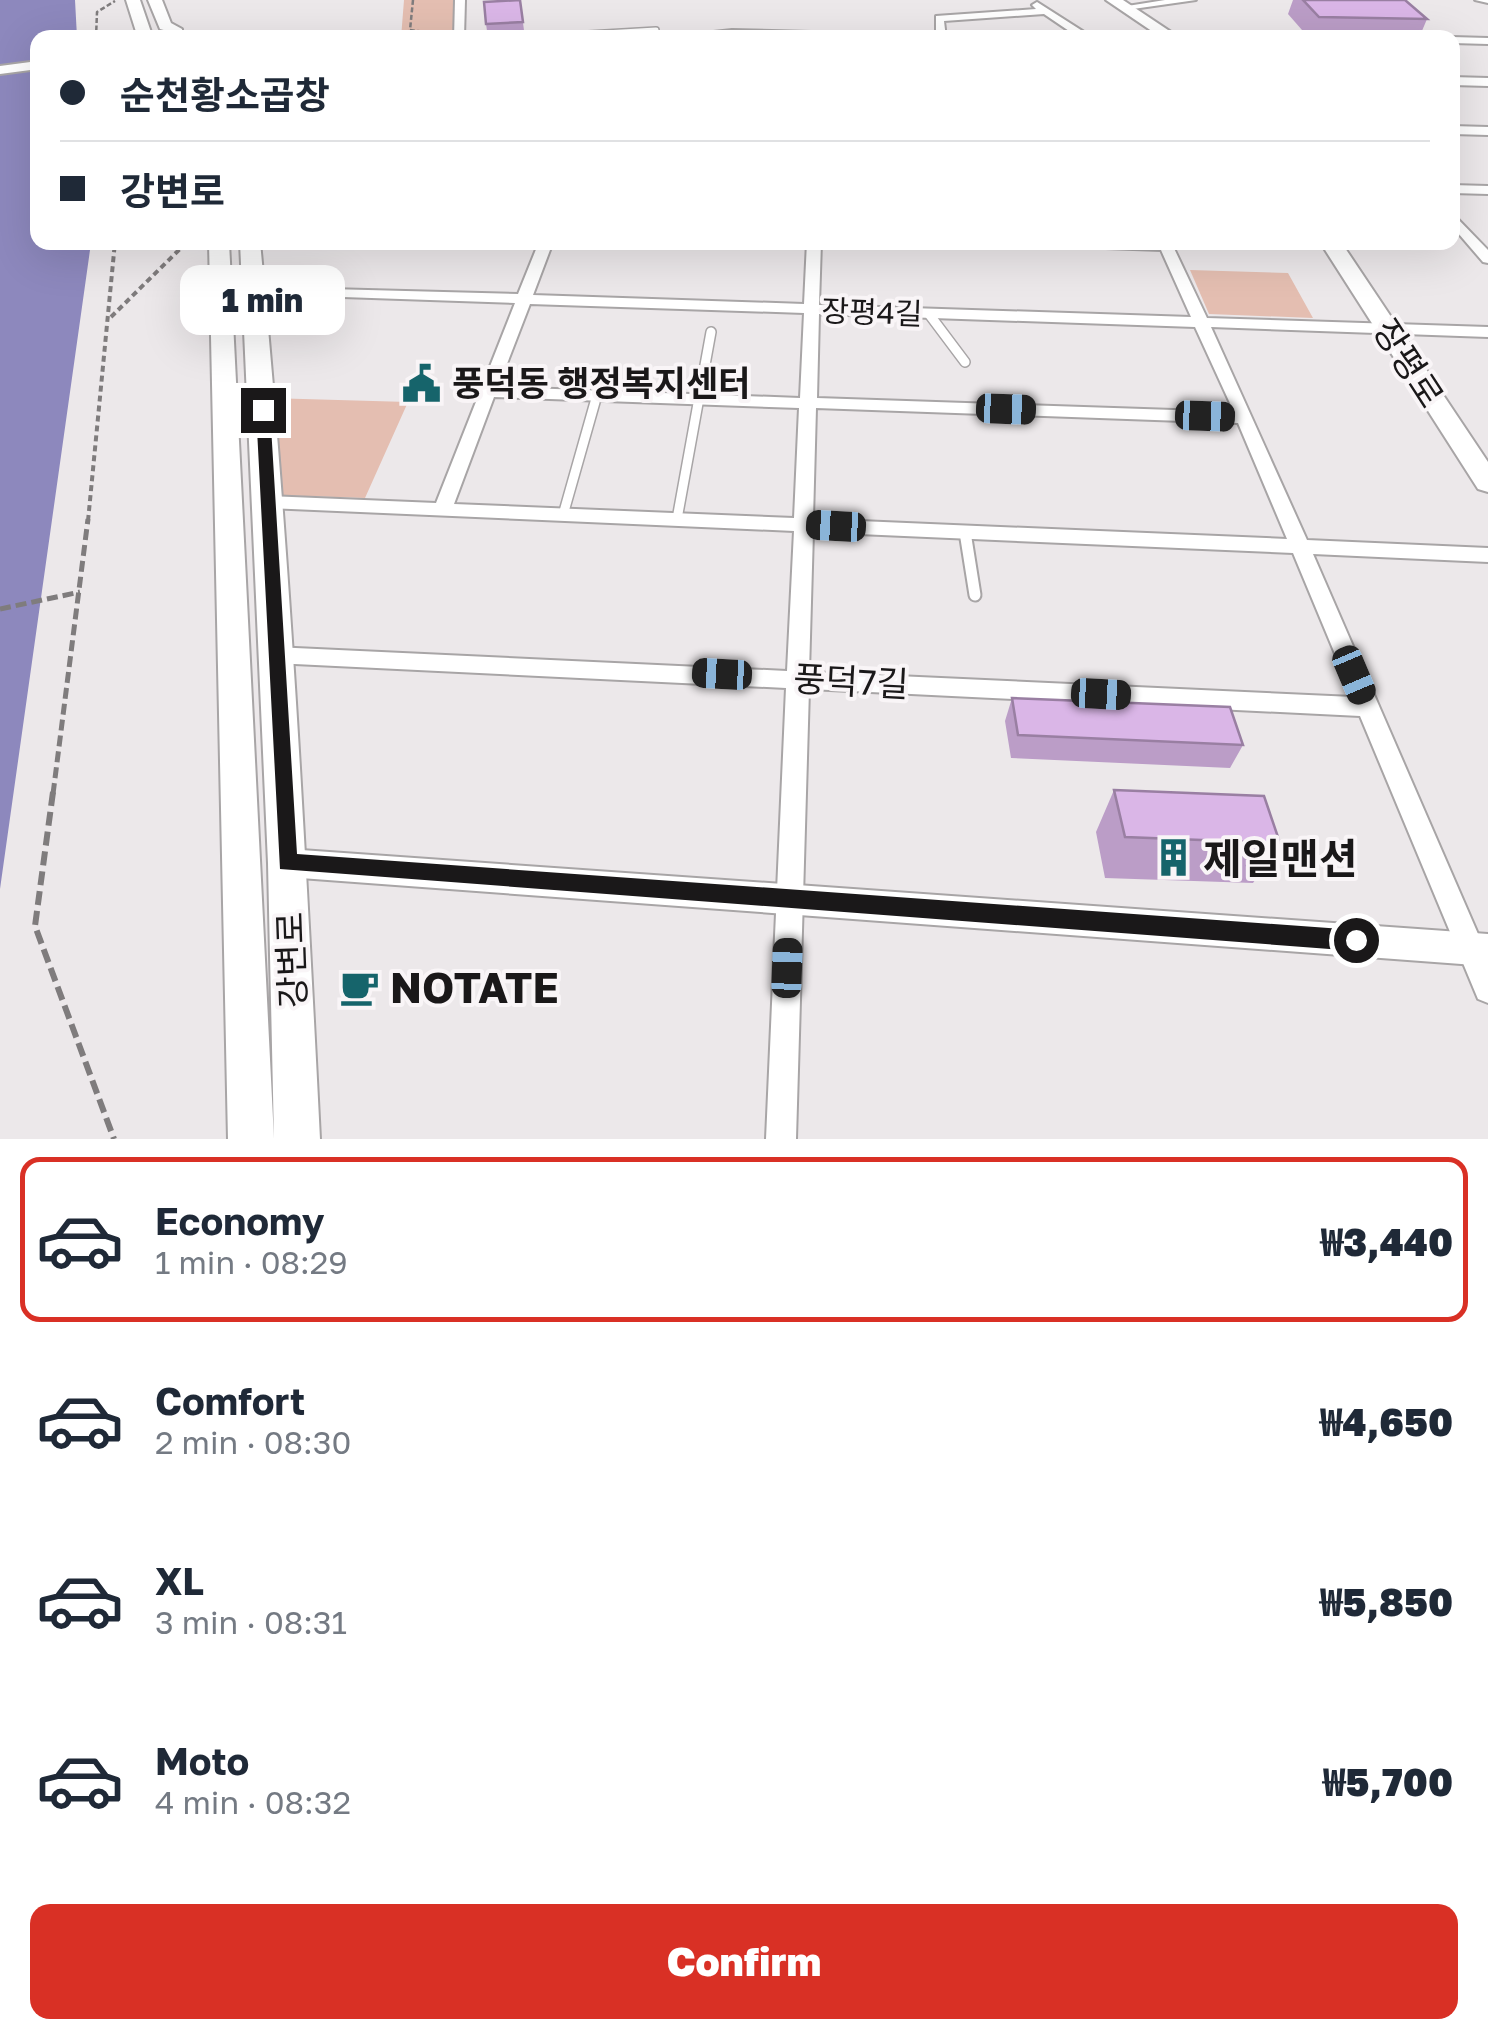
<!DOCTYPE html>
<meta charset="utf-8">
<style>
:root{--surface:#fff;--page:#f2f2f3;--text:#1f2937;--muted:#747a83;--line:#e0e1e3;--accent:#d93025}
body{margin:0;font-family:"Golos Text","Noto Sans KR",sans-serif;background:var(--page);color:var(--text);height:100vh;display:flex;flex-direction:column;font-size:38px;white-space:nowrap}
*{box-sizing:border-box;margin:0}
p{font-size:32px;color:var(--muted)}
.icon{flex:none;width:55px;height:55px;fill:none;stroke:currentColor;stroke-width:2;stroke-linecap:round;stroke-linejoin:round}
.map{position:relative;height:1139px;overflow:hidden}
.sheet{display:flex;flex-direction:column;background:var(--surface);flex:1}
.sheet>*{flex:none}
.banner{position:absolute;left:30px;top:30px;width:1430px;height:220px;border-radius:20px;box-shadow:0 10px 40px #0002;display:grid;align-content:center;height:220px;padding:0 30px;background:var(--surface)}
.end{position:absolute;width:45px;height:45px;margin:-22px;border:12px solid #1a1819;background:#fff;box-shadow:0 0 0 5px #fff}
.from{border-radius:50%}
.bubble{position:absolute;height:70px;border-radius:20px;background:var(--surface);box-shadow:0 10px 40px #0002;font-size:32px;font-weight:800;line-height:70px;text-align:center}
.car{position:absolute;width:30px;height:60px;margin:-30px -15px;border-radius:12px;box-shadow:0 0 8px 2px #0007;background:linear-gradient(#222 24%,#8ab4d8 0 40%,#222 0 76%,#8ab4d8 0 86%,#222 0)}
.banner b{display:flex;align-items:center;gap:35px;height:95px;font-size:38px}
.banner b+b{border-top:2px solid var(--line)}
.banner i{width:25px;height:25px;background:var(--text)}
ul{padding:18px 0 0;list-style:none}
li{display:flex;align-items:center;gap:30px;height:165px;margin:0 20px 15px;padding:0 10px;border:5px solid transparent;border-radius:20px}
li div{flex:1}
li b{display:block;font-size:38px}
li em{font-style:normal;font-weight:800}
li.active{border-color:var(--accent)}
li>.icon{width:90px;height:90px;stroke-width:1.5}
.action{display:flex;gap:20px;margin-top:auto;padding:20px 30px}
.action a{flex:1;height:115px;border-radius:20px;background:var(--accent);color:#fff;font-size:40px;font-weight:800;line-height:115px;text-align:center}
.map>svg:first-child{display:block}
.green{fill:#e4beb1}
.water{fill:#8d88bd}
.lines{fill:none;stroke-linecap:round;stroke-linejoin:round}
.service-far2-casing{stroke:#a8a5a6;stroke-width:8}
.service-far1-casing{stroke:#a8a5a6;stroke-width:12}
.service-casing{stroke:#a8a5a6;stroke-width:15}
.minor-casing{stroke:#a8a5a6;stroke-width:4}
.tertiary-casing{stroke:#a8a5a6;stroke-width:4}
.secondary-casing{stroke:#a8a5a6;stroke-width:4}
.path-far3{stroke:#7f7c7d;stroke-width:2.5;stroke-dasharray:5 2.5;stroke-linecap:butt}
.path-far2{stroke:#7f7c7d;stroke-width:4;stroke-dasharray:6 4;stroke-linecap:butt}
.path-far1{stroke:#7f7c7d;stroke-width:5;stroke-dasharray:11 5;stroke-linecap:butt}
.path{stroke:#7f7c7d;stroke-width:6;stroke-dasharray:14 6;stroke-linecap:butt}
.service-far2{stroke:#fff;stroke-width:5}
.service-far1{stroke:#fff;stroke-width:9}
.service{stroke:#fff;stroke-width:11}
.minor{fill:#fff;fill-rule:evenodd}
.tertiary{fill:#fff;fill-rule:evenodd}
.secondary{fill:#fff;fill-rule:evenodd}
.wall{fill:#bb9dc7}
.building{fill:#dab6e7;stroke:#997fa2;stroke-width:2.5}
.route{fill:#1a1819}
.labels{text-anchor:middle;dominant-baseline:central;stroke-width:8;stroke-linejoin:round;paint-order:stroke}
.far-street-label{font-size:30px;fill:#1a1819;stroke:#f9f5f7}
.street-label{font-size:35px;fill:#1a1819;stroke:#f9f5f7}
.poi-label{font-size:35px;font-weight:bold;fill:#1a1819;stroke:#f9f5f7;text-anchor:start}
.near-poi-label{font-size:42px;font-weight:bold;fill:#1a1819;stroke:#f9f5f7;text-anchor:start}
</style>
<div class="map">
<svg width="1488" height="1139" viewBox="0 0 1488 1139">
<rect width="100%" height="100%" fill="#ece8ea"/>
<path class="green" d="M404 0H454V37L401 38Z
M1190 270 1288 273 1313 318 1209 314Z
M268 398 408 402 365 498 274 495Z"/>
<path class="water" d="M0 0H75L77 37 38 38V242L91 243 0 889Z"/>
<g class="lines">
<defs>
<path id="service-far2" d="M537 37 656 30"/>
<path id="service-far1" d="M929 314 965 362
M563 515 597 395
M677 519 711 332"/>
<path id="service" d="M965 532 975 595"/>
<path id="minor" d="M455 0H465L464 38H454Z
M1165 0H1196L1126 10 1121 7Z
M1475 0H1488V3Z
M1037 2 1084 32V36L1060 38 1072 33 1044 14 944 21 946 38H936V16L1036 9 1032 5Z
M732 30 929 35 934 38H657Z
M1452 37 1488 38V44L1452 43Z
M1452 126 1488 127V135L1452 134Z
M1452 185 1488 186V194L1452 193Z
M1452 213 1488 250V263L1483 262 1452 226Z
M539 242H553L533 295 804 304 807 242H821L819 305 1191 317 1161 250 1050 246 1043 242H1171L1207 318 1488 327V337L1211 327 1307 540 1488 548V562L1313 554 1488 957V1003L1478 999 1360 716 809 689 796 1139H766L786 688 274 663 266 661 263 655 266 649 274 647 787 671 794 531 268 508 259 502 268 496 436 503 515 303 255 294 250 293V287L518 294ZM530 304 804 313 800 398 498 387ZM819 314 1195 327 1234 412 817 398ZM494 397 799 408 794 518 454 504ZM816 408 1238 423 1287 539 813 519ZM813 532 1293 553 1353 697 809 672Z"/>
<path id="tertiary" d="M38 61V69L0 74V66Z
M1452 77 1488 78V86L1452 85Z
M287 849 1488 934V966L287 877 276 873 271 863 276 853Z"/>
<path id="secondary" d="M126 0H140L153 38H138Z
M148 0H162L171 23 182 29V35L160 29Z
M1106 0H1123L1180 38H1162Z
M209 242H229L274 1139H228Z
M240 242H260C289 541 305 840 320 1139H274L268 863Z
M1320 242H1341L1488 462V492L1478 489Z"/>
</defs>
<use href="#service-far2" class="service-far2-casing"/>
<use href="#service-far1" class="service-far1-casing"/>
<use href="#service" class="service-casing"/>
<use href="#minor" class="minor-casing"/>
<use href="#tertiary" class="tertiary-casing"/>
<use href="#secondary" class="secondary-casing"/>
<path class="path-far3" d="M413 0 410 30 441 34
M96 38 97 12 115 1"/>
<path class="path-far2" d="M111 317 187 242
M88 521 115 242"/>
<path class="path-far1" d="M0 609 80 592
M53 794 88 519"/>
<path class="path" d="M53 792 35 926 114 1139"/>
<use href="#service-far2" class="service-far2"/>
<use href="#service-far1" class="service-far1"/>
<use href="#service" class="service"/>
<use href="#minor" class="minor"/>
<use href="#tertiary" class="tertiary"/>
<use href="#secondary" class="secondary"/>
</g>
<path class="wall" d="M520 0 525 38H488L486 24Z
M1293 0H1405L1427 19 1419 38H1309L1288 14Z
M1012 698 1243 745 1230 768 1011 758 1005 721Z
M1114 790 1280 843 1253 883 1105 878 1096 832Z"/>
<path class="building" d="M520 0 523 22 486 24 484 2Z
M1303 0H1405L1427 19 1319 17Z
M1012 698 1230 707 1243 745 1018 735Z
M1114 790 1264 796 1280 843 1125 837Z"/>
<path class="route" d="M263 406 270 410 297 854 1356 930 1364 933 1367 940 1364 948 1356 951 280 869 256 410Z"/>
<defs>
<symbol id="civic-bare" viewBox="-9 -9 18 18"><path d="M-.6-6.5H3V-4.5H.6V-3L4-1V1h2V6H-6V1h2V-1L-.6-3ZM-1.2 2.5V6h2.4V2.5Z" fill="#16646b" stroke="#f9f5f7" stroke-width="2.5" paint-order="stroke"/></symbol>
<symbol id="building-bare" viewBox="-9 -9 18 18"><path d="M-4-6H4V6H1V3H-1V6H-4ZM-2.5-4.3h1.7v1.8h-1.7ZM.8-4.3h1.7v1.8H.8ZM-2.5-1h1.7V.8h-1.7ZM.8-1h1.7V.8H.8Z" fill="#16646b" stroke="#f9f5f7" stroke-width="2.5" paint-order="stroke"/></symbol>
<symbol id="cafe-bare" viewBox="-9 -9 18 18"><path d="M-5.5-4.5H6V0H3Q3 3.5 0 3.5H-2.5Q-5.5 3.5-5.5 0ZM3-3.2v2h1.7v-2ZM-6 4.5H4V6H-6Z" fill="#16646b" stroke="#f9f5f7" stroke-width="2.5" paint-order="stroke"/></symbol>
</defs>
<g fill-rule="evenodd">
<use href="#civic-bare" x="394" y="356" width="55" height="55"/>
<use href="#building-bare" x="1146" y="830" width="55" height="55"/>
<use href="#cafe-bare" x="332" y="960" width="55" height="55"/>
</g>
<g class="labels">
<g class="far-street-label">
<text transform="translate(872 312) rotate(2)">장평4길</text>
</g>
<g class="street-label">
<text transform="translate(1409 363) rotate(57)">장평로</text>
<text transform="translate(851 681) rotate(3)">풍덕7길</text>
<text transform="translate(291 960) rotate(-92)">강변로</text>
</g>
<g class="poi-label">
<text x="452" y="383">풍덕동 행정복지센터</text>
</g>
<g class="near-poi-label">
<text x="1203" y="858">제일맨션</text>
<text x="390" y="987">NOTATE</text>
</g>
</g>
</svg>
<i class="end from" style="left:1356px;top:940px"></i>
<i class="end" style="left:263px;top:410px"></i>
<div class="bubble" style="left:180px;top:265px;width:165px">1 min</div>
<i class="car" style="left:1006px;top:409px;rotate:92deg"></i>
<i class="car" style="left:1205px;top:416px;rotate:92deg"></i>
<i class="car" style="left:836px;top:526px;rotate:273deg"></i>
<i class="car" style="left:722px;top:674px;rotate:273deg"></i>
<i class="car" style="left:1354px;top:675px;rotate:157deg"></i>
<i class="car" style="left:1101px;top:694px;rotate:93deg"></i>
<i class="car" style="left:787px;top:968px;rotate:2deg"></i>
<div class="banner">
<b><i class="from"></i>순천황소곱창</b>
<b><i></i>강변로</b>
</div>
</div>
<section class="sheet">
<ul>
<li class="active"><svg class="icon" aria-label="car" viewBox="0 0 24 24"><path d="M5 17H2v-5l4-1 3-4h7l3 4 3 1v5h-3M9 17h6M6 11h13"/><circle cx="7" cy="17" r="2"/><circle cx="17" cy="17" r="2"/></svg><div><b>Economy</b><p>1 min · 08:29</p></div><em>₩3,440</em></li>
<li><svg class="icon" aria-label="car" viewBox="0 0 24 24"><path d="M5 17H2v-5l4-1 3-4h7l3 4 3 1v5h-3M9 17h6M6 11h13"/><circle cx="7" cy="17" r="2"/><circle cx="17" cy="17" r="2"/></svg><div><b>Comfort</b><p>2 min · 08:30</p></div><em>₩4,650</em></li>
<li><svg class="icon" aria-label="car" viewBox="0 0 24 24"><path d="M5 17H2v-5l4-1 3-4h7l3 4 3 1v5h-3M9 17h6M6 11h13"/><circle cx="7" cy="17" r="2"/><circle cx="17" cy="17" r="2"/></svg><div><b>XL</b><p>3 min · 08:31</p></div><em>₩5,850</em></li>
<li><svg class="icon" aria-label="car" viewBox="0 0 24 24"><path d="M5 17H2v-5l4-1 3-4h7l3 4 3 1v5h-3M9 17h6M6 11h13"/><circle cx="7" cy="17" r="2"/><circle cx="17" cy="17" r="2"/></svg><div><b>Moto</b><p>4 min · 08:32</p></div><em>₩5,700</em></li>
</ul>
<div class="action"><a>Confirm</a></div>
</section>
